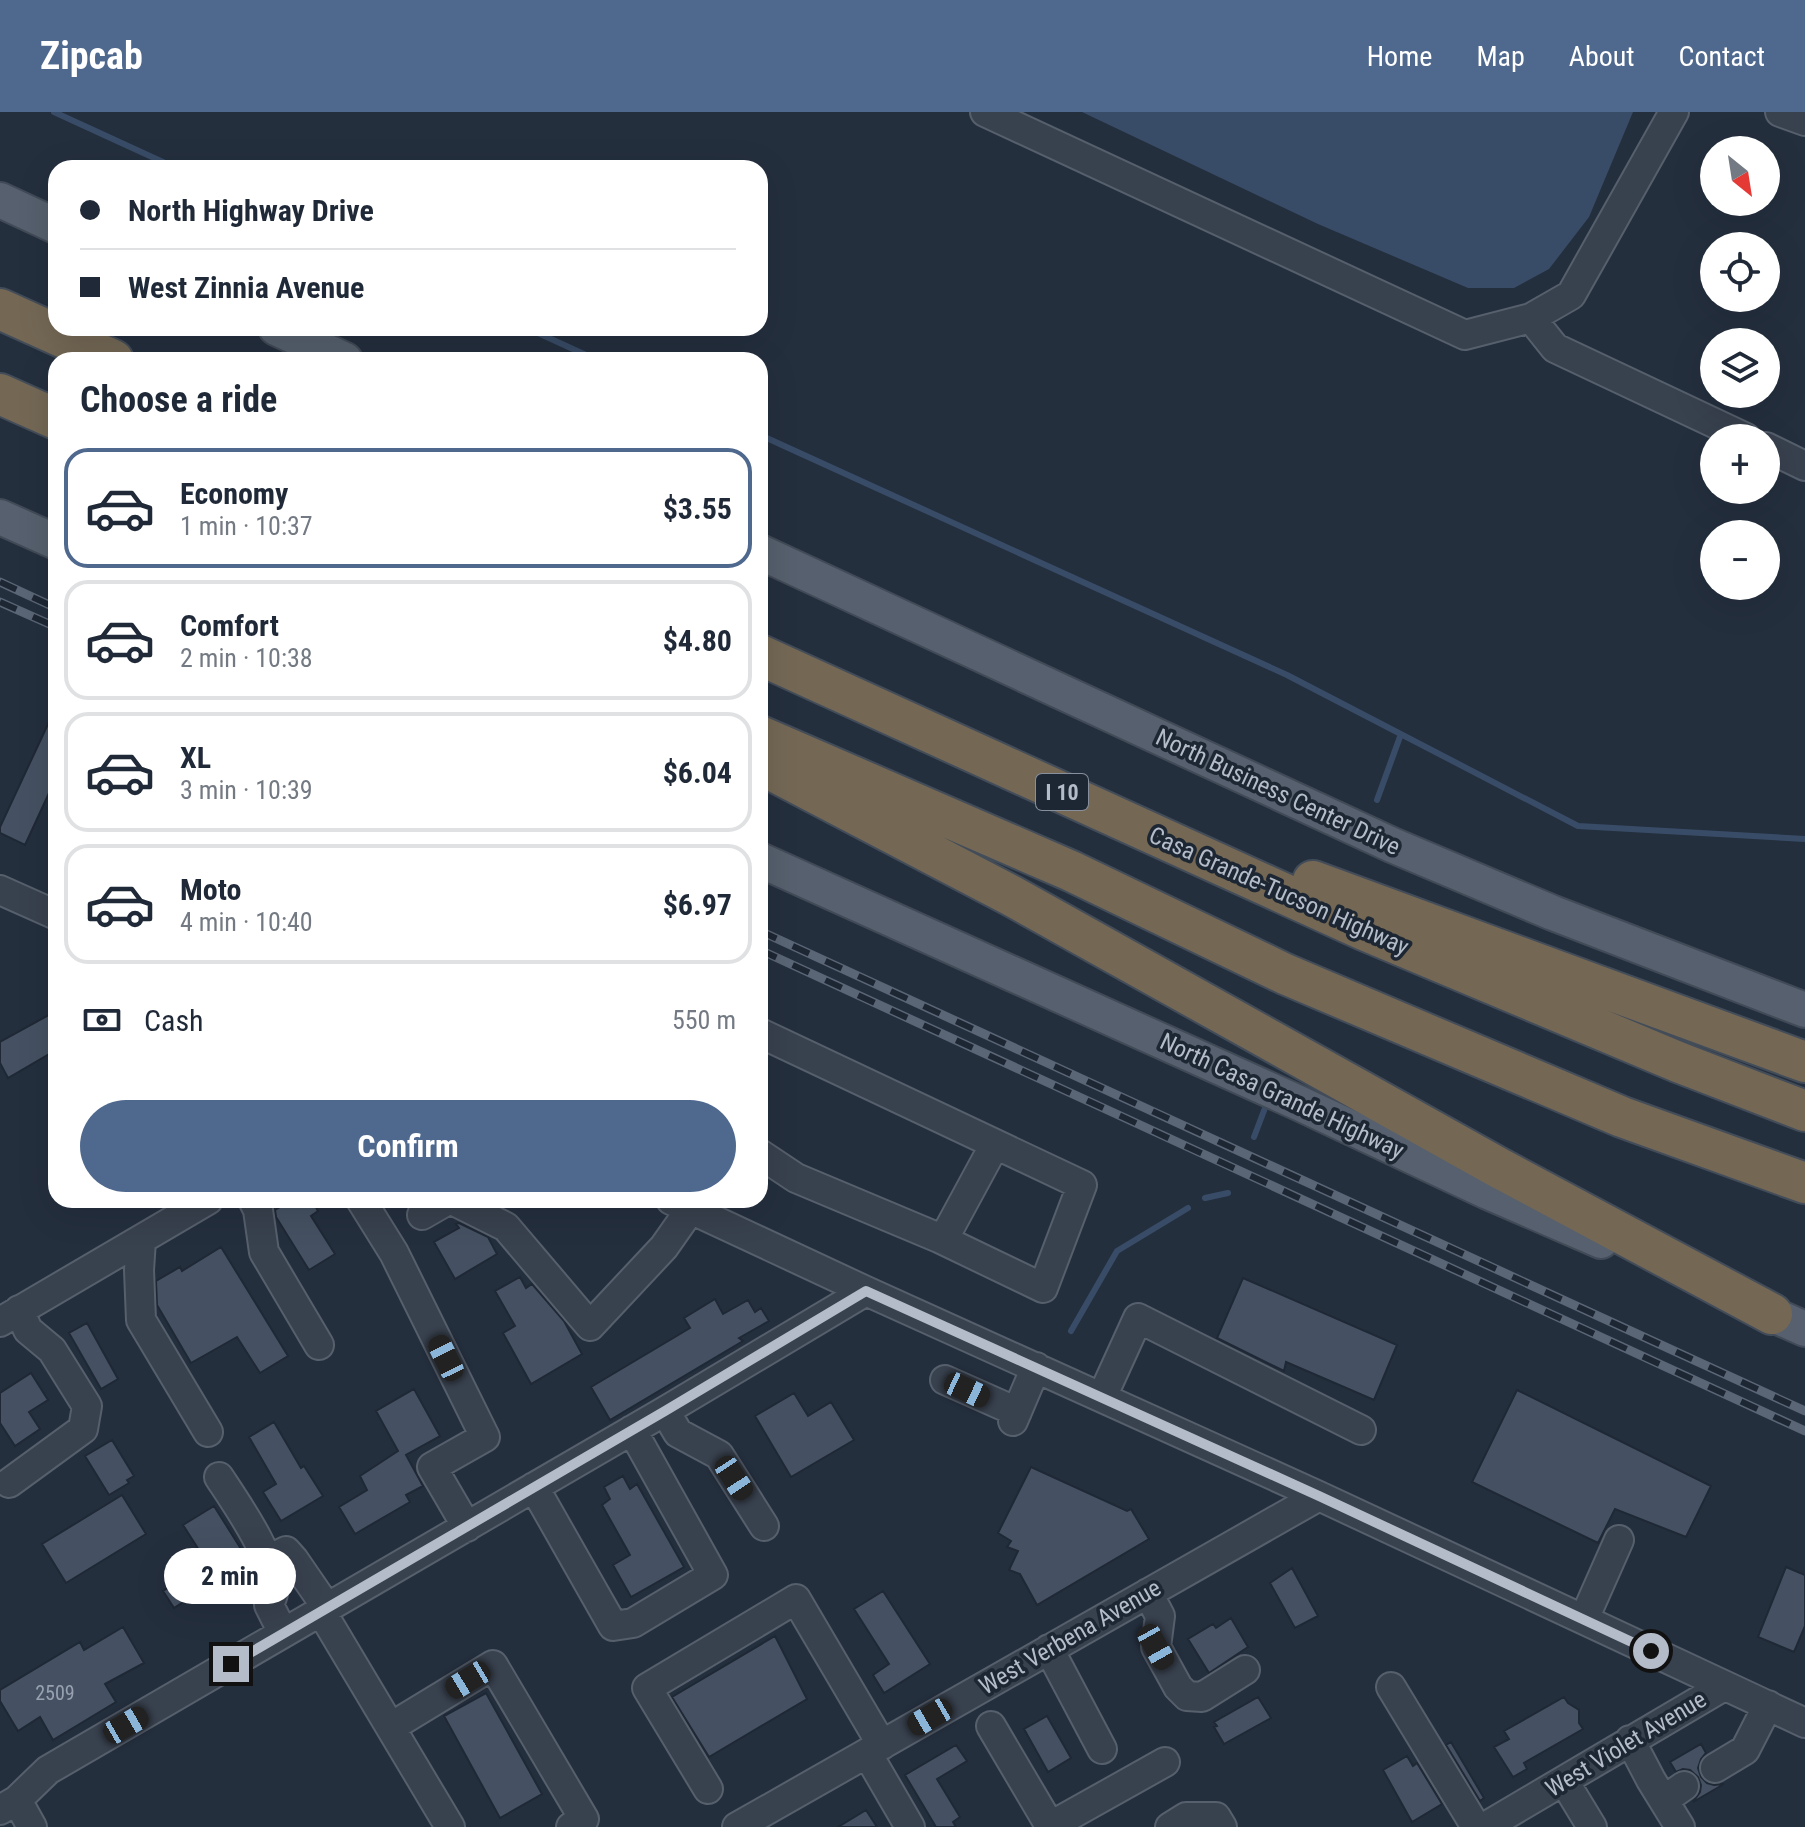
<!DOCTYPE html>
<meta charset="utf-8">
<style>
:root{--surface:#fff;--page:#f2f2f3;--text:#1f2937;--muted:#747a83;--line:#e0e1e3;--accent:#4f688e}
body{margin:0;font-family:"Roboto Condensed",sans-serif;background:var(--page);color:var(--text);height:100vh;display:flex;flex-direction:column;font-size:30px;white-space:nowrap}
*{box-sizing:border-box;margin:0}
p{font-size:26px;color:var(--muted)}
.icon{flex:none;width:44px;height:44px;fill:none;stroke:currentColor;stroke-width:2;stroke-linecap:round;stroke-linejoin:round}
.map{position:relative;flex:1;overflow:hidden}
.panel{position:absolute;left:48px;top:240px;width:720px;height:856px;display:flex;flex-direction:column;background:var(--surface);border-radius:24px;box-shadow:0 8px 32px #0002}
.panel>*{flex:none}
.banner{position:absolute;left:48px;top:48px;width:720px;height:176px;border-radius:24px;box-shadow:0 8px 32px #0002;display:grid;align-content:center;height:176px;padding:0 32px;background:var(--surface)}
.needle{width:52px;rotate:150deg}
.fabs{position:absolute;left:1700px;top:24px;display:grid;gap:16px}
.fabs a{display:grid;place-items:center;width:80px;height:80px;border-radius:50%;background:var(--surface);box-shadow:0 8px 32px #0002;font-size:40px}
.end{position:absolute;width:36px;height:36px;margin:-18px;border:10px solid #b4bcc9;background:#111;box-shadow:0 0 0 4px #111}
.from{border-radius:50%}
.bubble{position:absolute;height:56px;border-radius:28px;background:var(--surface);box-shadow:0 8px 32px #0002;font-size:26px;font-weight:700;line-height:56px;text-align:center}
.car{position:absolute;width:24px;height:48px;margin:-24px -12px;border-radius:10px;box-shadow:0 0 6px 2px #0007;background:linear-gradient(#222 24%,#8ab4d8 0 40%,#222 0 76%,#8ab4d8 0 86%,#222 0)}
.banner b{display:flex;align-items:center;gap:28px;height:76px;font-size:30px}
.banner b+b{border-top:2px solid var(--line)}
.banner i{width:20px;height:20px;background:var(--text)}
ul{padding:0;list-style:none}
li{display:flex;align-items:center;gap:24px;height:120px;margin:0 16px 12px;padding:0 16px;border:4px solid var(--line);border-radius:24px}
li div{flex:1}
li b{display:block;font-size:30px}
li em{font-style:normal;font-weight:700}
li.selected{border-color:var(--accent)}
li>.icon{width:72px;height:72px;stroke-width:1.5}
h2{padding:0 32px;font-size:36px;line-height:96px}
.pay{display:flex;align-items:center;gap:20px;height:88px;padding:0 32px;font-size:30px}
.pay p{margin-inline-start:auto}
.button{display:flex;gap:16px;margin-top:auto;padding:16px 32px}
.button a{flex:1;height:92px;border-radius:48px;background:var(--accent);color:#fff;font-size:32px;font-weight:700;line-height:92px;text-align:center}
header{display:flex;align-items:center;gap:48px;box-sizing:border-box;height:112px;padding:0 40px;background:var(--accent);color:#fff}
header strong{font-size:38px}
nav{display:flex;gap:44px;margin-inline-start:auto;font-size:28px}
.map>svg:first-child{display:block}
.water{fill:#394c67}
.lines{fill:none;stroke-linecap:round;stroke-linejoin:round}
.stream{stroke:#394c67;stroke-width:6}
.building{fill:#455162;stroke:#1f2835;stroke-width:2}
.minor-casing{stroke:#565f6c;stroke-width:32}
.major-casing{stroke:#414a57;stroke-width:38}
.highway-casing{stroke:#434c59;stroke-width:44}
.minor{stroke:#38414e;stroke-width:28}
.major{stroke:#56606e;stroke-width:34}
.highway{stroke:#746855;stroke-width:40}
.rail-casing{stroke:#5a6575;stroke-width:9}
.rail{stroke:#1d2633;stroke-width:6;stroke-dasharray:18;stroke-linecap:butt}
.route{stroke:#b4bcc9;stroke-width:10}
.labels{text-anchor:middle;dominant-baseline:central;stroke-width:7;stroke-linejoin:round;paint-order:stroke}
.number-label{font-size:20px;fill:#98a1af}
.shield{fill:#1d2633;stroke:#878f9c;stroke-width:2}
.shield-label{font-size:22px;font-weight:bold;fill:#b4bcc9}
.street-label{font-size:24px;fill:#b4bcc9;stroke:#1d2633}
</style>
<header>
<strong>Zipcab</strong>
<nav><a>Home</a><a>Map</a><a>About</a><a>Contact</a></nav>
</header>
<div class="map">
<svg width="1805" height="1715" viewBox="0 0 1805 1715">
<rect width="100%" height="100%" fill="#242f3e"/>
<path class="water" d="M1082 0H1633L1589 105 1549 157 1514 176H1468L1318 112Z"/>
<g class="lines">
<path class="stream" d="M54 0 176 56
M527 216 597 248
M760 323 1287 563 1578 714 1805 727
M1377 688 1401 622
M1254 1025 1265 996
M1205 1086 1228 1081
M1071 1219 1117 1139 1188 1096"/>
</g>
<path class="building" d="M56 595V666L25 733 0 721V715Z
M56 899V938L8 966 0 951V930Z
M292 1088H312L318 1099 311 1104 335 1142 309 1158 276 1105 275 1098Z
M459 1111 488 1125 497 1142 455 1167 434 1130 459 1116 456 1112Z
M221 1135 288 1244 260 1261 237 1225 191 1251 157 1193 156 1169 180 1155 182 1159Z
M520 1165 526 1176 532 1172 564 1209 582 1242 531 1272 503 1221 515 1214 495 1179Z
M1243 1166 1397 1233 1374 1288 1286 1250 1284 1259 1217 1226Z
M715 1187 723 1202 748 1188 755 1200 761 1196 769 1209 739 1226 743 1229 610 1308 591 1275 690 1216 684 1206Z
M87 1211 118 1267 101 1277 69 1221Z
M31 1261 48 1288 29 1300 40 1317 15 1334 0 1311V1281Z
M414 1277 440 1324 406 1343 423 1374 406 1383 410 1390 355 1422 339 1395 367 1378 360 1364 398 1339 376 1299Z
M1517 1278 1711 1374 1686 1425 1615 1397 1598 1431 1472 1370Z
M794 1281 808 1304 831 1290 854 1328 791 1365 755 1304Z
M274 1310 301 1356 304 1354 323 1384 281 1409 263 1380 276 1372 249 1325Z
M112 1328 134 1364 127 1368 129 1371 109 1383 85 1344Z
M1031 1355 1127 1399 1131 1397 1149 1427 1037 1493 1020 1462 1009 1458 1018 1439 1007 1435 1011 1429 998 1421Z
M623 1364 630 1377 637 1372 684 1455 631 1485 613 1453 630 1443 602 1393 610 1387 604 1375Z
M122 1383 146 1422 66 1471 42 1432Z
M214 1394 248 1448 256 1470 231 1488 183 1413Z
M1786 1455 1805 1463V1514L1794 1540 1758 1525Z
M1292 1456 1318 1504 1295 1516 1270 1471Z
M181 1468 191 1485 174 1496 163 1479Z
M883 1479 930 1552 884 1581 873 1563 889 1552 854 1497Z
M1231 1506 1248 1535 1209 1561 1188 1527 1213 1512 1216 1516Z
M123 1515 144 1551 105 1572 116 1590 53 1628 40 1605 18 1619 0 1589V1578L80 1530 84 1538Z
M775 1524 807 1587 709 1645 672 1585Z
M486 1581 542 1682 500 1706 444 1604Z
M1258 1585 1271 1606 1224 1632 1214 1615 1217 1614 1214 1610Z
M1564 1585 1568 1591 1579 1598V1611L1583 1617 1524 1651 1527 1657 1513 1665 1494 1635 1509 1627 1504 1619Z
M1047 1604 1071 1646 1048 1660 1024 1617Z
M1451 1630 1484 1686 1480 1689 1446 1633Z
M1701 1632 1706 1641 1701 1647 1698 1656 1701 1665 1707 1671 1714 1673 1724 1672 1693 1690 1700 1680 1701 1673 1698 1665 1690 1658 1683 1657 1676 1660 1670 1650Z
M956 1633 967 1649 937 1667 960 1705 953 1710 956 1715H936L905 1663Z
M1407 1644 1413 1654 1417 1651 1442 1692 1412 1710 1383 1658Z
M866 1698 877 1715H838Z"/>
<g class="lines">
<defs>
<path id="minor" d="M985 0 1465 223 1531 206 1571 183 1674 0
M1780 0 1805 9
M1531 206 1555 236 1746 326
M1766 335 1805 354
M0 778 56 803
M760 921 1082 1073 1043 1176 939 1126 796 1066 760 1042
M253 1088 258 1098 264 1140 319 1233
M361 1088 394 1141 485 1325 432 1355 467 1415
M452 1088 506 1115 590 1214 664 1135 697 1088
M671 1088 866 1179 1319 1384 1805 1611
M422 1103 448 1088
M141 1128 139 1158 141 1208 208 1320
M943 1128 995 1032
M0 1210 208 1088
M945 1268 1017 1300
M1102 1285 1138 1206 1361 1318
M665 1299 678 1321 719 1343 764 1414
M1013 1309 1036 1255
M219 1365C236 1391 278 1450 273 1481 273 1485 270 1489 269 1493L283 1521
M9 1371 83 1317 87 1294 52 1238 28 1218 19 1198
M534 1375 613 1514 633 1511 713 1463 632 1318
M268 1448 286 1439 294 1448 327 1496
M1148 1481 1160 1504 1156 1535 1178 1575 1187 1584 1202 1585 1245 1558
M321 1499 450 1715
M1584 1507 1619 1428
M1049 1537 1102 1637
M1391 1575 1476 1715
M991 1614 1050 1714
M391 1615 493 1553 584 1707 571 1715
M1630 1628 1651 1668 1680 1715
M867 1641 910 1715
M1715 1656 1745 1638 1768 1593
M1564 1669 1592 1715
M708 1677 647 1576 796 1487 882 1633
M17 1688 32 1715
M1664 1688 1684 1674
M0 1698 17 1688 48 1658 665 1299 866 1179
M737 1715 1319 1384
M1049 1715 1165 1650
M1170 1715 1186 1705H1216L1222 1715
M1485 1715 1724 1574"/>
<path id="major" d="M0 88 56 114
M276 216 345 248
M0 405 56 430
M760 440 1392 733 1553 801 1805 898
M760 748 1301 992 1488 1080 1601 1129
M1749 1192 1805 1217"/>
<path id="highway" d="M0 197 113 248
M0 282 56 307
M760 543 1364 818 1678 950 1805 999
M760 624 1071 759 1285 862 1622 1005 1805 1071
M760 652 1012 784 1499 1056 1772 1202
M1313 769 1805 950"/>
</defs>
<use href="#minor" class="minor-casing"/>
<use href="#major" class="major-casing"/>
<use href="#highway" class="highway-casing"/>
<use href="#minor" class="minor"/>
<use href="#major" class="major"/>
<use href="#highway" class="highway"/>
<defs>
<path id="rail" d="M0 470 56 496
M0 490 56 515
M760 819 1805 1299
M760 838 1805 1319"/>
</defs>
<use href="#rail" class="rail-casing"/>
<use href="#rail" class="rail"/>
</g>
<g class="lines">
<path class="route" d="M231 1552 665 1299 866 1179 1319 1384 1651 1539"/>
</g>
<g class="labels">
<g class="number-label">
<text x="55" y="1581">2509</text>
</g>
<rect class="shield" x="1036" y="662" width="52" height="36" rx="6"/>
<g class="shield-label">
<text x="1062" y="680">I 10</text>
</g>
<g class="street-label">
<text transform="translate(1278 680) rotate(25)">North Business Center Drive</text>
<text transform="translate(1279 779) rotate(24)">Casa Grande-Tucson Highway</text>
<text transform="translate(1282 984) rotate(25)">North Casa Grande Highway</text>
<text transform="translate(1070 1525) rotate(-30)">West Verbena Avenue</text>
<text transform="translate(1626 1632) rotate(-31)">West Violet Avenue</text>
</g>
</g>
</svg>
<div class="fabs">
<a><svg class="needle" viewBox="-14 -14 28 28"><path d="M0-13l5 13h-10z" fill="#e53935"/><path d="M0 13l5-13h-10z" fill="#747a83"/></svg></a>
<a><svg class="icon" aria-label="locate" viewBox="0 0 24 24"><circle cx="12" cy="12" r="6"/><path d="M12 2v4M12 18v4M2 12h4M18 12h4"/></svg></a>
<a><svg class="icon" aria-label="layers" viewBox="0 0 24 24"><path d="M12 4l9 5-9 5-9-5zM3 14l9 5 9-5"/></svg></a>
<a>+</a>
<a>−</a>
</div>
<i class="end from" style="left:1651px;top:1539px"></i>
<i class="end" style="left:231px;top:1552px"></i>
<div class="bubble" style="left:164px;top:1436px;width:132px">2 min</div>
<i class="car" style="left:446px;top:1246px;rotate:334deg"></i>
<i class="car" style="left:967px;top:1278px;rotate:115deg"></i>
<i class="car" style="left:734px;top:1366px;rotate:147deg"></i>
<i class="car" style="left:1156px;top:1535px;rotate:151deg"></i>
<i class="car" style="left:468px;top:1568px;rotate:239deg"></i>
<i class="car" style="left:930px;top:1605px;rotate:240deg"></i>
<i class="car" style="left:126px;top:1613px;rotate:60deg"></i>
<div class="banner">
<b><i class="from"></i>North Highway Drive</b>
<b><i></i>West Zinnia Avenue</b>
</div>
<section class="panel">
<h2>Choose a ride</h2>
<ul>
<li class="selected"><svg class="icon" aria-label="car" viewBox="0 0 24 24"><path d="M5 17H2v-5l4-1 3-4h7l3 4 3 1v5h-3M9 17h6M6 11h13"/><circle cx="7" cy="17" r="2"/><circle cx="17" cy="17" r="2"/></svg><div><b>Economy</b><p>1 min · 10:37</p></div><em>$3.55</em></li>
<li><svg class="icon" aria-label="car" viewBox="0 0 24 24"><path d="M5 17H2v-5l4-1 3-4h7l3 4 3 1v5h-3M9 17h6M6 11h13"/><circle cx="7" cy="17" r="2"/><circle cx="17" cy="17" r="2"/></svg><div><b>Comfort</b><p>2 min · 10:38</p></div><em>$4.80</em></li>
<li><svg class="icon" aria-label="car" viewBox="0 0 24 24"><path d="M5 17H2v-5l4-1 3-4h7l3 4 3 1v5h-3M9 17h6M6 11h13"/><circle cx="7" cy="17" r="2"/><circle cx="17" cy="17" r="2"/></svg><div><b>XL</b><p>3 min · 10:39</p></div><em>$6.04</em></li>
<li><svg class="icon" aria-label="car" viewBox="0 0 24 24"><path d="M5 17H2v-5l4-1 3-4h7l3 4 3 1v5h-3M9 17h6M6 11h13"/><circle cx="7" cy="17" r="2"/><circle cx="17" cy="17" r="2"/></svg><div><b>Moto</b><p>4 min · 10:40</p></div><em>$6.97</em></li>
</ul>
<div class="pay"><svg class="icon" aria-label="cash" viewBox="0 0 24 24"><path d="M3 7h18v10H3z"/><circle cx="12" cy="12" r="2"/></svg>Cash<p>550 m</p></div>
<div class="button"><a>Confirm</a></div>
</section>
</div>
